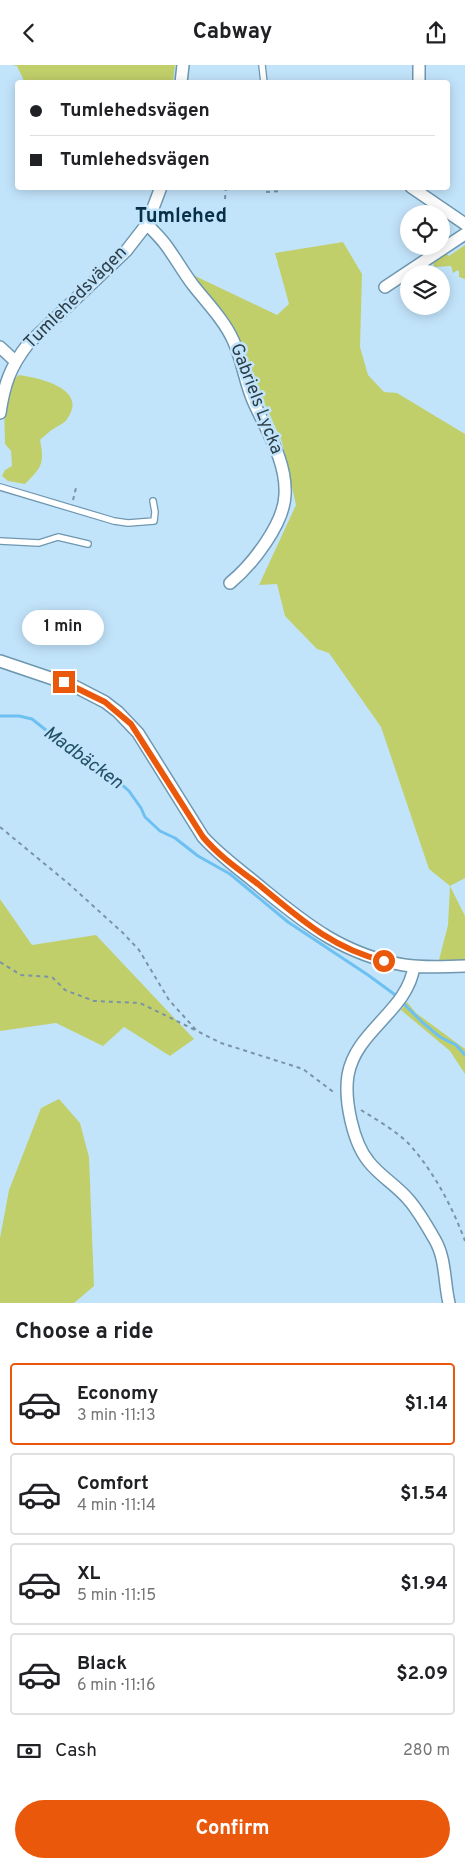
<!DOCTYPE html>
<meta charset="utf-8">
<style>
:root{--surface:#fff;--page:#f2f2f2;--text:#202124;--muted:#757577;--line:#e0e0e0;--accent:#ea580c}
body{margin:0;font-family:Overpass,sans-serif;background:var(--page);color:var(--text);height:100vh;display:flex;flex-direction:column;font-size:19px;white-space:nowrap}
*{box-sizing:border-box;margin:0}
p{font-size:16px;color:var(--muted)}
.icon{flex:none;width:28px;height:28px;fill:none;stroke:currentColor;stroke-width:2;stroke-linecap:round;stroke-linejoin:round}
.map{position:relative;height:1238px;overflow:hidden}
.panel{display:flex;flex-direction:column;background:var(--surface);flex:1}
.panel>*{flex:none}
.top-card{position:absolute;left:15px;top:15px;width:435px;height:110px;border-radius:5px;box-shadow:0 2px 12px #0003;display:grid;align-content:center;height:110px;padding:0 15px;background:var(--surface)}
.fabs{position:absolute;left:400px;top:140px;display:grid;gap:10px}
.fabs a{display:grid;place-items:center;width:50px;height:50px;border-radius:50%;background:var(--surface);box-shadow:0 2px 12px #0003;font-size:25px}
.end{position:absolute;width:22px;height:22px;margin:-11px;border:6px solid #ea580c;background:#fff;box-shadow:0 0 0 2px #fff}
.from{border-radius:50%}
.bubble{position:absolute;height:35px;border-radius:18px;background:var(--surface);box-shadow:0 2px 12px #0003;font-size:16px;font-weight:700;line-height:35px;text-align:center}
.top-card b{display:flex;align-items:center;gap:18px;height:48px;font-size:19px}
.top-card b+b{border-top:1px solid var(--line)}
.top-card i{width:12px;height:12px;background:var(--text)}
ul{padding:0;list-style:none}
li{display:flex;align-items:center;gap:15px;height:82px;margin:0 10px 8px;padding:0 5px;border:2px solid var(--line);border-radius:5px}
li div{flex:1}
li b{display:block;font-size:19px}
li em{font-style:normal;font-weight:700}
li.on{border-color:var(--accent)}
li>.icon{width:45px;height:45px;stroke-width:1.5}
h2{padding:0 15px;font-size:22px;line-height:60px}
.pay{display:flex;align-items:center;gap:12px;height:55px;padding:0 15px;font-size:19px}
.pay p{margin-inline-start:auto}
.button{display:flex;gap:10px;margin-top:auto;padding:10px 15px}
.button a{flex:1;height:58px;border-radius:30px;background:var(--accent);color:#fff;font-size:20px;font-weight:700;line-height:58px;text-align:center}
header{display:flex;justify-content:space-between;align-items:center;height:65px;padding:0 15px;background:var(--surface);font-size:22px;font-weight:700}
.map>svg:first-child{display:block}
.green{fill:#c0cf6a}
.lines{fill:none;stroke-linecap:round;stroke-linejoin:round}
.stream{stroke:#6dc0f2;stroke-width:3}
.lane-casing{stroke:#6e97b0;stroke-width:8}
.street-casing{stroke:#6e97b0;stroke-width:14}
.path{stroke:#7a94a5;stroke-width:2;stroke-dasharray:4 4;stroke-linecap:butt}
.lane{stroke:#fff;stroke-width:5.5}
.street{stroke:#fff;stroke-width:11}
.route{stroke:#ea580c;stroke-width:6}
.labels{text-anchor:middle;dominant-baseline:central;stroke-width:5;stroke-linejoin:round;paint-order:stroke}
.street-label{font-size:18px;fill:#2d3e49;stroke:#c2e4fb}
.water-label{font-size:19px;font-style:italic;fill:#214f68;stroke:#c2e4fb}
.quarter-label{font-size:20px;font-weight:bold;fill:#063045;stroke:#c2e4fb}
</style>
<header><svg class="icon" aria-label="back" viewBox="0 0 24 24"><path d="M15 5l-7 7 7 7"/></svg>Cabway<svg class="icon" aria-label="share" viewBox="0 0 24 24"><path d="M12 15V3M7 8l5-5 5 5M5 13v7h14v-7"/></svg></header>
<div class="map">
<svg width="465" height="1238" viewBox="0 0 465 1238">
<rect width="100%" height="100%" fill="#c2e4fb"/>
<path class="green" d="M12 0H175L173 17 25 18 17 1Z
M343 177 362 209 360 282 368 310 384 327 397 328 465 369V813L450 821 465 851V895H439L448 860 450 821 429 804 381 662 329 588 317 584 285 551 277 519 259 520 296 440 282 377 232 266 193 210 277 250 289 239 275 188Z
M465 180V214L459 212V207L458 205 453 208 451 201 435 202 433 199 438 193 446 188 449 191Z
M19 310C40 313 89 324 67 354 65 358 59 360 55 363 49 366 45 371 40 375 45 399 41 403 25 419L8 416 2 411 5 405 12 401 11 386 5 379C5 356 0 326 19 310Z
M0 834 32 880 96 870 194 974 170 991 124 962 103 981 56 958 0 966Z
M407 937 416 948 465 984V1009L450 986 401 945Z
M59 1034 80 1058 89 1092 94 1221 74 1238H0V1173L9 1125 41 1043Z"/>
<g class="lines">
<path class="stream" d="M0 651H19L32 654 91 701 110 709 129 726 141 743 145 752 160 766 175 773 198 791 230 809 288 857 368 910 394 929 422 957 440 972 456 980 465 990"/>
<defs>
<path id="lane" d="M262 0 264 18
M0 422 114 456 128 458 154 456 155 447 153 436
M0 476 39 478 58 472 88 479"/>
<path id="street" d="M181 18 183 0
M419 18V0
M411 122 465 159
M147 159C153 166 160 172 165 179 175 192 183 207 193 220 207 238 224 255 233 275 243 296 245 320 255 340 268 368 287 398 285 430 284 459 252 500 230 518
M385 222 465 169
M0 282 15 296
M0 348C4 320 10 302 28 279L126 186 147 159 161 122
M0 596 74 621 105 637 118 647 138 668 203 772C221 792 242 806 263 824 308 861 345 890 404 900 424 903 445 902 465 901
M414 901C408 946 356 965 348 1010 344 1035 353 1078 369 1097 380 1111 396 1120 408 1134 418 1145 427 1161 435 1175 446 1194 444 1217 449 1238"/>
</defs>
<use href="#lane" class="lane-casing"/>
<use href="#street" class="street-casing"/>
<path class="path" d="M266 127 281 126
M225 134 226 122
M73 435 76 423
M0 762 69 819 123 868 139 885 169 935 197 966 221 978 303 1004 336 1029
M0 897 21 910 52 912 65 925 94 936 140 938 195 965
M361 1045C377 1055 395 1065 409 1079 434 1107 452 1141 465 1176"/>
<use href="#lane" class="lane"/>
<use href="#street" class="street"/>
</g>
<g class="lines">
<path class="route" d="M64 617 105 637 131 659 203 772C219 791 238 804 258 819 298 852 331 883 384 896"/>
</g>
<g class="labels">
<g class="street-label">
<text transform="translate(76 233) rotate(-45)">Tumlehedsvägen</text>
<text transform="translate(256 334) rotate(69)">Gabriels Lycka</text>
</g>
<g class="water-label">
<text transform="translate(83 693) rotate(36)">Madbäcken</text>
</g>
<g class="quarter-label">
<text x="181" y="152">Tumlehed</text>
</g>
</g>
</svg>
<div class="fabs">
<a><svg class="icon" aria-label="locate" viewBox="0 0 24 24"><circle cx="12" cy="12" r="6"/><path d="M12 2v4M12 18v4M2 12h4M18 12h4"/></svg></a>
<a><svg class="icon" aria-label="layers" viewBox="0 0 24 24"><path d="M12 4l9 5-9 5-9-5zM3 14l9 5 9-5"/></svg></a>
</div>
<i class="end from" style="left:384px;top:896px"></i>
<i class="end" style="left:64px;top:617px"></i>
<div class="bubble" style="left:22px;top:545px;width:82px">1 min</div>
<div class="top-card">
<b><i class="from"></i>Tumlehedsvägen</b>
<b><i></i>Tumlehedsvägen</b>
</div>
</div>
<section class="panel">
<h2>Choose a ride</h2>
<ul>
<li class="on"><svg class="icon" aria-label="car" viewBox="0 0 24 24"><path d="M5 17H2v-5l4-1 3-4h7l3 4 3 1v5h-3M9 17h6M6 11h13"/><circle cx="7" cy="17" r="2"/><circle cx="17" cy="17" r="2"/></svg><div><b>Economy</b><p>3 min · 11:13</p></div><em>$1.14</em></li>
<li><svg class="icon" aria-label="car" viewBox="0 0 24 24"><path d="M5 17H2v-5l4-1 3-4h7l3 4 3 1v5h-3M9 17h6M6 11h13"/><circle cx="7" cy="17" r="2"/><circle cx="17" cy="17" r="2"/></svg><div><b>Comfort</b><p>4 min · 11:14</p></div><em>$1.54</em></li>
<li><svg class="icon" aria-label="car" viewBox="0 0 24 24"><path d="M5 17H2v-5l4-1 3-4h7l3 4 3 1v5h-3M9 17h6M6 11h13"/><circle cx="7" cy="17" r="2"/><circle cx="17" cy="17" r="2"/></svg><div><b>XL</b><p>5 min · 11:15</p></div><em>$1.94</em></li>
<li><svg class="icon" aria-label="car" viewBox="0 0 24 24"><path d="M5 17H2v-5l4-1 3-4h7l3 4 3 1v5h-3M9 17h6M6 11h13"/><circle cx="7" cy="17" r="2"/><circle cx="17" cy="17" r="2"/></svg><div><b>Black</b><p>6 min · 11:16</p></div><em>$2.09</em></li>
</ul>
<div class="pay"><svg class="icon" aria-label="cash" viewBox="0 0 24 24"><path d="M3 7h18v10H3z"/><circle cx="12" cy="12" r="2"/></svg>Cash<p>280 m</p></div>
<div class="button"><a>Confirm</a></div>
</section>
